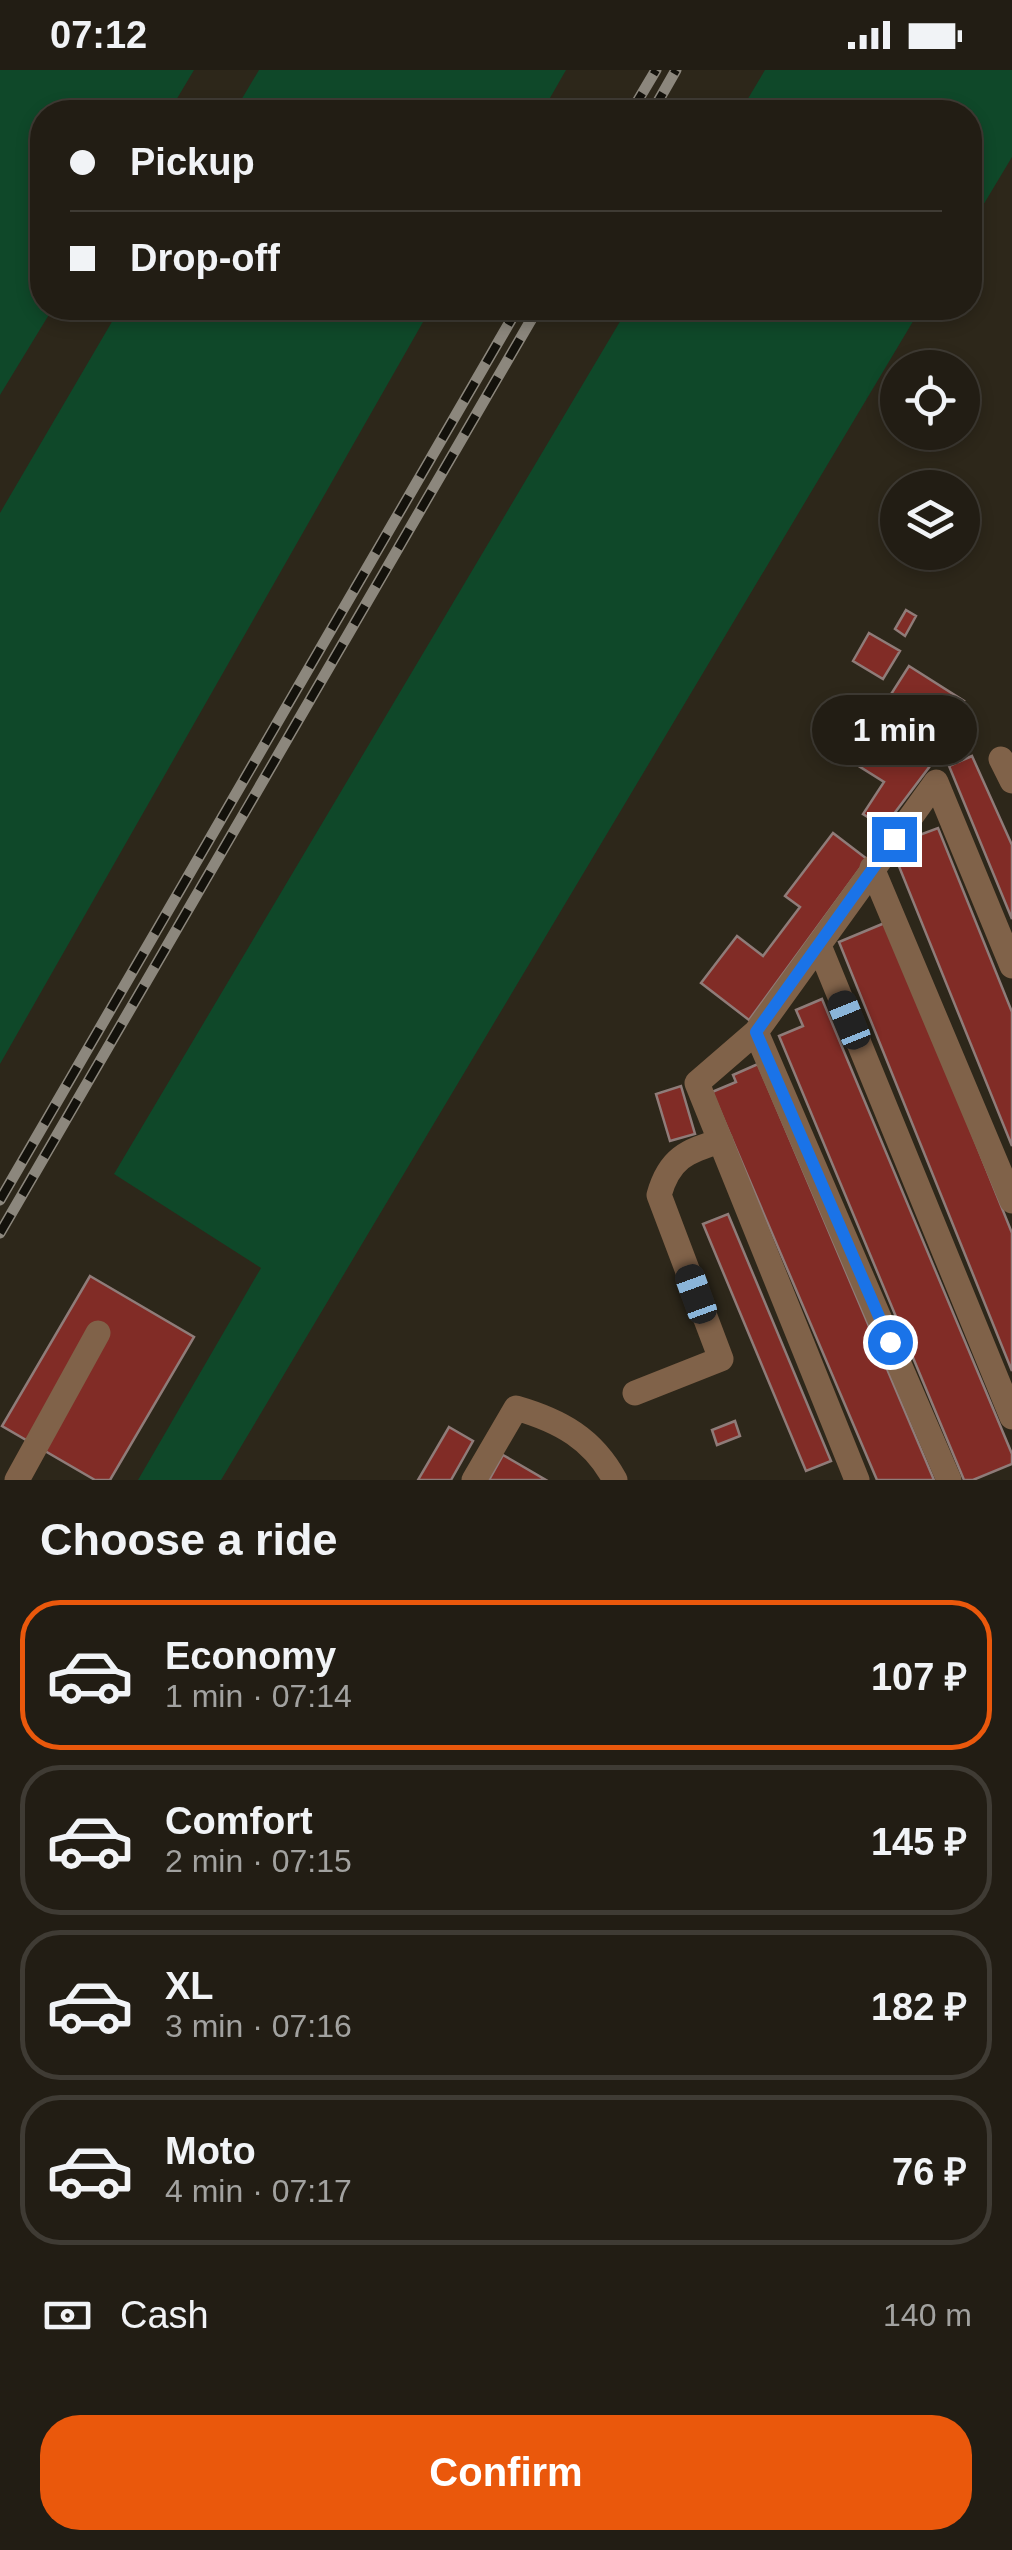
<!DOCTYPE html>
<meta charset="utf-8">
<style>
:root{--surface:#221d14;--page:#2a261d;--text:#f1f3f6;--muted:#a2a2a0;--line:#3f3b34;--accent:#ea580c}
body{margin:0;font-family:Helvetica,sans-serif;background:var(--page);color:var(--text);height:100vh;display:flex;flex-direction:column;font-size:38px;white-space:nowrap}
*{box-sizing:border-box;margin:0}
p{font-size:32px;color:var(--muted)}
.icon{flex:none;width:55px;height:55px;fill:none;stroke:currentColor;stroke-width:2;stroke-linecap:round;stroke-linejoin:round}
.map{position:relative;height:1410px;overflow:hidden}
.details{display:flex;flex-direction:column;background:var(--surface);flex:1}
.details>*{flex:none}
.top-card{position:absolute;left:30px;top:30px;width:952px;height:220px;border-radius:40px;box-shadow:0 5px 15px #0003,0 0 0 2px var(--line);display:grid;align-content:center;height:220px;padding:0 40px;background:var(--surface)}
.fabs{position:absolute;left:880px;top:280px;display:grid;gap:20px}
.fabs a{display:grid;place-items:center;width:100px;height:100px;border-radius:50%;background:var(--surface);box-shadow:0 5px 15px #0003,0 0 0 2px var(--line);font-size:50px}
.end{position:absolute;width:45px;height:45px;margin:-22px;border:12px solid #1a73e8;background:#fff;box-shadow:0 0 0 5px #fff}
.from{border-radius:50%}
.bubble{position:absolute;height:70px;border-radius:35px;background:var(--surface);box-shadow:0 5px 15px #0003,0 0 0 2px var(--line);font-size:32px;font-weight:600;line-height:70px;text-align:center}
.car{position:absolute;width:30px;height:60px;margin:-30px -15px;border-radius:12px;box-shadow:0 0 8px 2px #0007;background:linear-gradient(#222 24%,#8ab4d8 0 40%,#222 0 76%,#8ab4d8 0 86%,#222 0)}
.top-card b{display:flex;align-items:center;gap:35px;height:95px;font-size:38px}
.top-card b+b{border-top:2px solid var(--line)}
.top-card i{width:25px;height:25px;background:var(--text)}
ul{padding:0;list-style:none}
li{display:flex;align-items:center;gap:30px;height:150px;margin:0 20px 15px;padding:0 20px;border:5px solid var(--line);border-radius:40px}
li div{flex:1}
li b{display:block;font-size:38px}
li em{font-style:normal;font-weight:600}
li.current{border-color:var(--accent)}
li>.icon{width:90px;height:90px;stroke-width:1.5}
h2{padding:0 40px;font-size:45px;line-height:120px}
.pay{display:flex;align-items:center;gap:25px;height:110px;padding:0 40px;font-size:38px}
.pay p{margin-inline-start:auto}
.button{display:flex;gap:20px;margin-top:auto;padding:20px 40px}
.button a{flex:1;height:115px;border-radius:40px;background:var(--accent);color:#fff;font-size:40px;font-weight:600;line-height:115px;text-align:center}
.status{display:flex;justify-content:space-between;align-items:center;height:70px;padding:0 50px;background:var(--surface);direction:ltr}
.status svg{height:28px;fill:currentColor}
.map>svg:first-child{display:block}
.green{fill:#0f4829}
.building{fill:#812c26;stroke:#8f7c79;stroke-width:2.5}
.lines{fill:none;stroke-linecap:round;stroke-linejoin:round}
.minor{stroke:#806249;stroke-width:25}
.rail-casing{stroke:#8c877d;stroke-width:11}
.rail{stroke:#13110b;stroke-width:8;stroke-dasharray:22;stroke-linecap:butt}
.route{stroke:#1a73e8;stroke-width:12}
</style>
<div class="status"><b>07:12</b><svg viewBox="0 0 49 12"><path d="M0 12V9h3v3zM5 12V6h3v6zM10 12V3h3v9zM15 12V0h3v12zM26 1h20v11H26zM47 4h2v5h-2z"/></svg></div>
<div class="map">
<svg width="1012" height="1410" viewBox="0 0 1012 1410">
<rect width="100%" height="100%" fill="#2d271a"/>
<path class="green" d="M0 0H194L169 42H42V238H53L0 325Z
M259 0H566L542 42H234Z
M765 0H1012V87L970 157V42H740Z
M120 238H431L0 994V443Z
M628 238H921L221 1410H138L261 1198 114 1104Z"/>
<path class="building" d="M906 540 916 546 905 566 895 559Z
M869 563 900 581 883 609 853 591Z
M909 596 964 631 925 693 930 696 884 757 863 744 884 712 849 690Z
M972 686 1012 775V849L949 696Z
M938 758 1012 942V1076L896 789 919 779 914 767Z
M833 763 867 789 749 950 701 913 737 866 763 886 800 837 785 826Z
M887 852 1012 1163V1301L839 872Z
M822 929 1012 1384V1394L973 1410H964L779 966 803 956 796 940Z
M758 994 934 1410H877L712 1022 736 1012 733 1005Z
M681 1016 695 1064 670 1071 656 1024Z
M728 1144 831 1391 806 1401 703 1154Z
M90 1206 194 1267 110 1410H95L2 1356Z
M735 1351 740 1366 717 1375 712 1360Z
M449 1357 473 1371 451 1410H418Z
M503 1385 546 1410H489Z"/>
<g class="lines">
<path class="minor" d="M1001 689 1012 711
M872 798 1012 1131
M820 878 1012 1347
M756 962 949 1410
M635 1323 721 1289 659 1125C669 1089 686 1081 721 1071
M17 1410 98 1263
M474 1410 516 1338C561 1351 593 1369 615 1410
M857 1410 697 1013 756 962 936 712 1012 896"/>
<defs>
<path id="rail" d="M631 42 656 0
M652 42 676 0
M0 1130 518 238
M0 1163 538 238"/>
</defs>
<use href="#rail" class="rail-casing"/>
<use href="#rail" class="rail"/>
</g>
<g class="lines">
<path class="route" d="M890 1272 756 962 894 769"/>
</g>
</svg>
<div class="fabs">
<a><svg class="icon" aria-label="locate" viewBox="0 0 24 24"><circle cx="12" cy="12" r="6"/><path d="M12 2v4M12 18v4M2 12h4M18 12h4"/></svg></a>
<a><svg class="icon" aria-label="layers" viewBox="0 0 24 24"><path d="M12 4l9 5-9 5-9-5zM3 14l9 5 9-5"/></svg></a>
</div>
<i class="end from" style="left:890px;top:1272px"></i>
<i class="end" style="left:894px;top:769px"></i>
<div class="bubble" style="left:812px;top:625px;width:165px">1 min</div>
<i class="car" style="left:849px;top:950px;rotate:338deg"></i>
<i class="car" style="left:696px;top:1224px;rotate:340deg"></i>
<div class="top-card">
<b><i class="from"></i>Pickup</b>
<b><i></i>Drop-off</b>
</div>
</div>
<section class="details">
<h2>Choose a ride</h2>
<ul>
<li class="current"><svg class="icon" aria-label="car" viewBox="0 0 24 24"><path d="M5 17H2v-5l4-1 3-4h7l3 4 3 1v5h-3M9 17h6M6 11h13"/><circle cx="7" cy="17" r="2"/><circle cx="17" cy="17" r="2"/></svg><div><b>Economy</b><p>1 min · 07:14</p></div><em>107 ₽</em></li>
<li><svg class="icon" aria-label="car" viewBox="0 0 24 24"><path d="M5 17H2v-5l4-1 3-4h7l3 4 3 1v5h-3M9 17h6M6 11h13"/><circle cx="7" cy="17" r="2"/><circle cx="17" cy="17" r="2"/></svg><div><b>Comfort</b><p>2 min · 07:15</p></div><em>145 ₽</em></li>
<li><svg class="icon" aria-label="car" viewBox="0 0 24 24"><path d="M5 17H2v-5l4-1 3-4h7l3 4 3 1v5h-3M9 17h6M6 11h13"/><circle cx="7" cy="17" r="2"/><circle cx="17" cy="17" r="2"/></svg><div><b>XL</b><p>3 min · 07:16</p></div><em>182 ₽</em></li>
<li><svg class="icon" aria-label="car" viewBox="0 0 24 24"><path d="M5 17H2v-5l4-1 3-4h7l3 4 3 1v5h-3M9 17h6M6 11h13"/><circle cx="7" cy="17" r="2"/><circle cx="17" cy="17" r="2"/></svg><div><b>Moto</b><p>4 min · 07:17</p></div><em>76 ₽</em></li>
</ul>
<div class="pay"><svg class="icon" aria-label="cash" viewBox="0 0 24 24"><path d="M3 7h18v10H3z"/><circle cx="12" cy="12" r="2"/></svg>Cash<p>140 m</p></div>
<div class="button"><a>Confirm</a></div>
</section>
